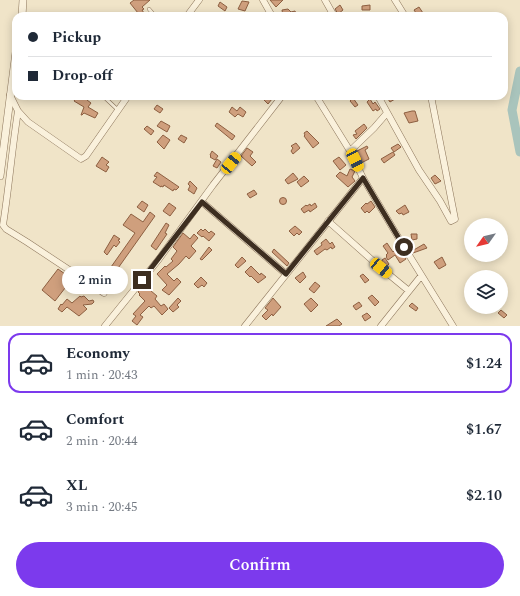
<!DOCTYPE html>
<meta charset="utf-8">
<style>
:root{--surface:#fff;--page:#f2f2f3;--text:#1f2937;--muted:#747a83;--line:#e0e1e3;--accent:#7c3aed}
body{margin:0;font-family:Spectral,serif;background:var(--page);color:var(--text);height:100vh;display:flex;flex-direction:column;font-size:15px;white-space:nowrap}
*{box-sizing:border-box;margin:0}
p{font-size:13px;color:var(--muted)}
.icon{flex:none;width:22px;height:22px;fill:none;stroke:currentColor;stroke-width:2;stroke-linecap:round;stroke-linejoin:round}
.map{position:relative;height:326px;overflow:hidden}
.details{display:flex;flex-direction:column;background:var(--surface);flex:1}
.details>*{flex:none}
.guide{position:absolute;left:12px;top:12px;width:496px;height:88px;border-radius:12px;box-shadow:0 2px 10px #0003;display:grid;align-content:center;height:88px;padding:0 16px;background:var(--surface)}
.needle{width:26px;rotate:236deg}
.buttons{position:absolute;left:464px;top:218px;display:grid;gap:8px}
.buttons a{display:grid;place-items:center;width:44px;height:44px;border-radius:50%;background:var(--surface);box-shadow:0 2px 10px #0003;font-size:20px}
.end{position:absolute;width:18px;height:18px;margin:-9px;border:5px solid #3d2e20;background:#fff;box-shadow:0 0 0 2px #fff}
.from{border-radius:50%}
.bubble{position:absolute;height:28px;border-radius:14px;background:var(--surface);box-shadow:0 2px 10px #0003;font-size:13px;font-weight:600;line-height:28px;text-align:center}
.car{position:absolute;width:12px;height:24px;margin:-12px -6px;border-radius:5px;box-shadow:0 0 3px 1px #0007;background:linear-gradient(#f5c518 24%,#345 0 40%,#f5c518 0 76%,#345 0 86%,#f5c518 0)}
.guide b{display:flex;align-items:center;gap:14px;height:38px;font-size:15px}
.guide b+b{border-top:1px solid var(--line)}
.guide i{width:10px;height:10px;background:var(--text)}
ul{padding:7px 0 0;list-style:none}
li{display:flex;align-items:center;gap:12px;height:60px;margin:0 8px 6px;padding:0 8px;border:2px solid transparent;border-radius:12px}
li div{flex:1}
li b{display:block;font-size:15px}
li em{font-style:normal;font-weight:600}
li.on{border-color:var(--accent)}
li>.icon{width:36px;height:36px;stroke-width:1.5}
.cta{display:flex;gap:8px;margin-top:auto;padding:8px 16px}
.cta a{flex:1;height:46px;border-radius:24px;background:var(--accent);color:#fff;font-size:16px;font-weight:600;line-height:46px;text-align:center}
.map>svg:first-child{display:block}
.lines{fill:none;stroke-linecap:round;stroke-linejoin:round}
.river{stroke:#a9c4bc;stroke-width:9}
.building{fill:#cf9f7d;stroke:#8d5f41}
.service-casing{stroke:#8d765c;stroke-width:4}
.minor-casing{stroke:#8d765c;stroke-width:7}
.tertiary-casing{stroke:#8d765c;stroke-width:8}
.service{stroke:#faf1dc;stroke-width:3}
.minor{stroke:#faf1dc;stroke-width:6}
.tertiary{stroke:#faf1dc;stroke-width:7}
.route{stroke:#3d2e20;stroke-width:5}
</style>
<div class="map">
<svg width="520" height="326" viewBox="0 0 520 326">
<rect width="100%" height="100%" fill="#f0e4c8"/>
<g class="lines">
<path class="river" d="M520 71 512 110 520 152"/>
</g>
<path class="building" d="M134 0H150L142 7 144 9 142 10 146 16H141L138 13 130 3Z
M270 0H283L276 7Z
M242 1 249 2 245 11 238 9Z
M220 2 227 7 225 11 218 6Z
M340 5 343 10 338 14 335 9Z
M370 5V10H362V6Z
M419 7 423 13 418 16 414 10Z
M288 9 292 13 291 12 295 11 297 16H283L282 10Z
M78 96H91L87 100 91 103 88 107 98 113 95 118 84 113 82 115H81L84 107 74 101Z
M267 96 272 99 268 104 264 100Z
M386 96H393L395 99 390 102Z
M353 98 358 105 355 107 350 101Z
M370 99 373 104 375 102 380 109 377 111 376 109 373 111 367 102Z
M157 105 163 109 160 113 154 109Z
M232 107 237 111 240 107 246 112 243 117 238 114 235 117 229 112Z
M412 111H415L418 121 409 123 404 113Z
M161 121 170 126 167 132 157 126Z
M217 123 235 136 232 140 215 126Z
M364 124 367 128 356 139 353 135 357 134 355 131Z
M147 126 154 131 151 135 144 129Z
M307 131 319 143 313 148 304 136 305 135 304 133Z
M163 135 170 140 164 149 157 142Z
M181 135 187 138 184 143 178 139Z
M296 143 300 148 293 154 291 151 293 148 291 146Z
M398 144 401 147 394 152 391 148Z
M367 146 368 148 365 150 369 159 361 163 355 152Z
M247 148 253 152 250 156 256 162 252 166 241 156Z
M212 151 218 156 215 160 210 157 211 156 210 155Z
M393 152 395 155 384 163 381 159Z
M102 157 109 162 106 165 109 167 106 172 96 166Z
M339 157 346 165 340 170 333 161Z
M217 159 221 162 217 168 213 166Z
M350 169 355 171 352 177 355 181 348 187 336 176 340 172 347 176Z
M157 172 179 187 176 190 174 189 173 191 164 185 163 187 161 186V187L153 182 157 177 154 176Z
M293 173 298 179 288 184 285 180Z
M435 175 441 181 435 184 431 178Z
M304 176 309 181 301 187 297 182Z
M190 181 197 188 194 194 188 190 190 186 188 184Z
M254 190 257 194 250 198 247 194Z
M279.5 201a3.5 3.5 0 1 1 7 0a3.5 3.5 0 1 1-7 0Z
M142 201 148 205 144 212 137 207Z
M371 201 375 207 369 213 367 211 365 213 361 208 366 203 367 204Z
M169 203 176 208 170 216 163 211Z
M315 203 317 207 310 212 309 210 304 213 301 209 306 205 307 206 310 204 311 206Z
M405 205 409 212 403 215 402 213 399 214 396 211Z
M150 212 155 216 116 271 111 267 135 233 123 225 131 214 143 222Z
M166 223 169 225 165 233 167 234 156 250 151 246Z
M295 226 302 232 299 235 297 233 294 236 289 231Z
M201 229 203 231 205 229 209 233 211 231 215 234 209 241 203 236 202 237 197 233Z
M183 233 190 239 194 234 198 238 191 246 196 251 189 259 186 256 179 264 167 274 174 281 177 278 181 282 169 295 162 290 167 285 157 274 165 266 166 267 173 261 171 259 177 251 173 247Z
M411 234H417V239L412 240Z
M114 235 120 239 118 240 120 242 116 247 114 245 107 255 104 252Z
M326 239 330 244 332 242 335 247 332 249 331 247 327 250 325 249 317 255 314 251 322 245 321 243Z
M387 243 393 252 395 250 400 255 403 254 406 259 400 263 395 255 388 260 386 257 387 256 386 255 388 253 383 246Z
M424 244 427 248 413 253 412 251Z
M209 247 212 250 202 260 200 259Z
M274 249 289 263 287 266 272 252Z
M242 257 246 261 238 268 235 265Z
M442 257 446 265 439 269 434 262Z
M385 258 389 264 386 267 382 263V260Z
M251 266 260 275 261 273 266 277 258 283 251 276 250 277 245 272Z
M58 269 72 279 55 301 42 290Z
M303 272 306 277 300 283 295 278Z
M363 274 369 280 365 283 360 276Z
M201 277 207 283 204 287 202 285 198 288 194 284Z
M315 282 320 286 314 293 309 289Z
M144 285 157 296 155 299 161 306 164 304 168 309 162 315 154 306 151 308 149 306 140 315 143 317 137 325 132 321 136 316 133 314 145 301 139 295 140 294 138 292Z
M372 295 379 302 375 306 368 298Z
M80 296 81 297 84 296 89 301 93 300 94 302 92 304 83 305 87 309 79 316 67 307 62 312 58 309 61 304 62 305 67 299 72 303Z
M178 298 181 301 177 305 179 307 173 312 169 308Z
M273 298 281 307 273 316 272 314 266 320 262 316 268 310 265 308Z
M311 298 318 305 311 312 304 304Z
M359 302 362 306 356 310 353 306Z
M412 303 418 308 416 311 409 306Z
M501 310 507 315 504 318 498 313Z
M367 313 371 317 365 321 362 316Z
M337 319 342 324 339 326H326Z"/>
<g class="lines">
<defs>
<path id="service" d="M149 9 155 16
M103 96 118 110"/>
<path id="minor" d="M263 0 272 16
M325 0 334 16
M395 0 405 16
M187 16 199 0
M10 95 18 111 28 122 81 159 86 156 128 96
M316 96 350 151 363 178 404 247 453 326
M378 96 419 170 440 201 451 221 455 219 431 96
M18 111C12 149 9 187 3 225L6 229 27 242 104 293
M350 151 374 128 387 113
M202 202 286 274
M328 221 381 268 409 291
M105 326 159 259 213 185 282 96
M245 326 363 178
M381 326 421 276"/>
<path id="tertiary" d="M22 16 23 0
M0 176 16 52"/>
</defs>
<use href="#service" class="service-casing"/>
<use href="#minor" class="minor-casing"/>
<use href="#tertiary" class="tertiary-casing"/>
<use href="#service" class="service"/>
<use href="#minor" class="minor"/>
<use href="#tertiary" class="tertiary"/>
</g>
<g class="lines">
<path class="route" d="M142 280 202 202 286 274 363 178 404 247"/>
</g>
</svg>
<div class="buttons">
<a><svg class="needle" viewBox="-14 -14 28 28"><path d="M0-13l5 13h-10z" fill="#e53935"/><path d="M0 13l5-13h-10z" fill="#747a83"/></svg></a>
<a><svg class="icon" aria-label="layers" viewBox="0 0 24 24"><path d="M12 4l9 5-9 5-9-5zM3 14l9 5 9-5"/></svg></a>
</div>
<i class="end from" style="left:404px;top:247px"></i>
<i class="end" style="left:142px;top:280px"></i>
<div class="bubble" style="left:62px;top:266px;width:66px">2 min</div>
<i class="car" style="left:355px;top:160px;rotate:154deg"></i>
<i class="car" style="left:231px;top:163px;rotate:39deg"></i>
<i class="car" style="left:381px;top:268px;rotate:129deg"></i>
<div class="guide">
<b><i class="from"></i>Pickup</b>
<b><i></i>Drop-off</b>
</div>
</div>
<section class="details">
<ul>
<li class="on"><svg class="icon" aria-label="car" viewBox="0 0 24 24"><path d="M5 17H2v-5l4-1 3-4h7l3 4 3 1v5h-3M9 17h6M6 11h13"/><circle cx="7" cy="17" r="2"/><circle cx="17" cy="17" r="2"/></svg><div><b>Economy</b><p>1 min · 20:43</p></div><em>$1.24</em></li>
<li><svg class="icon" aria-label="car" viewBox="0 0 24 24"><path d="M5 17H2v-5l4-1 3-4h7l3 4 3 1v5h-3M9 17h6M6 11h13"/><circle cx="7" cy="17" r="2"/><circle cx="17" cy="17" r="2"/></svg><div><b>Comfort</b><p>2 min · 20:44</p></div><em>$1.67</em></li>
<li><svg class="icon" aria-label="car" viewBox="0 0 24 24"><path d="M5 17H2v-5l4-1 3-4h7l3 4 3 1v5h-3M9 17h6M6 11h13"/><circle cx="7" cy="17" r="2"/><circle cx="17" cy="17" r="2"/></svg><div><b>XL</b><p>3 min · 20:45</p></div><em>$2.10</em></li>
</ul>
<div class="cta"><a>Confirm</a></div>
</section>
